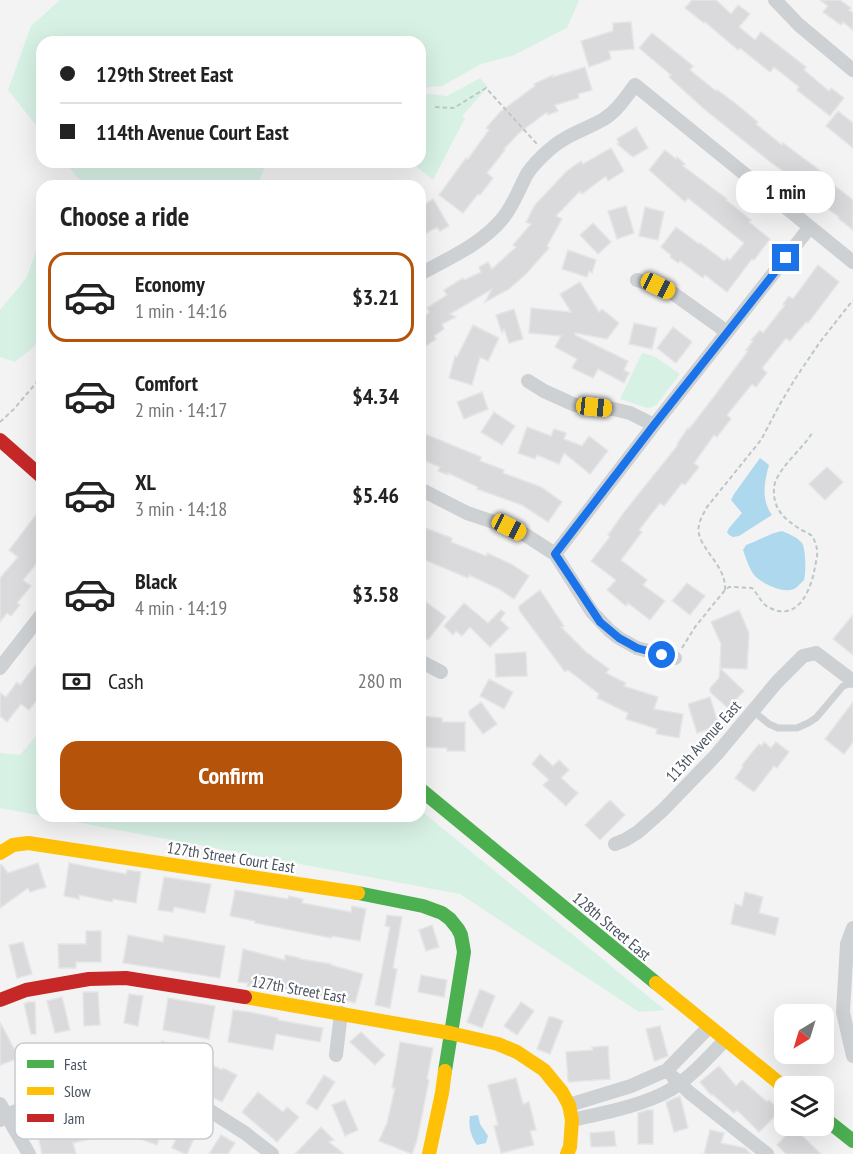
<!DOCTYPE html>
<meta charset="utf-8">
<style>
:root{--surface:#fff;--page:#f2f2f2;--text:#222;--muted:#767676;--line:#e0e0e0;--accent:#b45309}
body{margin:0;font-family:"PT Sans Narrow",sans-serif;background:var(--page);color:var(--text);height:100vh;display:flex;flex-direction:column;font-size:22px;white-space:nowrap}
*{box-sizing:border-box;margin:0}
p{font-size:20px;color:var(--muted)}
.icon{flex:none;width:33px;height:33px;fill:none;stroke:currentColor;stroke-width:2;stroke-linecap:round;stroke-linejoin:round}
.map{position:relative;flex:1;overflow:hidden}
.panel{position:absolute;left:36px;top:180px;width:390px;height:642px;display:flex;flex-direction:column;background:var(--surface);border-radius:18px;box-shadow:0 6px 24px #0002}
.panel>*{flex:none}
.banner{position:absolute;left:36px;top:36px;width:390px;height:132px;border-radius:18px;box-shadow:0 6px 24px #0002;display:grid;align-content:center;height:132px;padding:0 24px;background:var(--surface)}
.needle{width:39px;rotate:218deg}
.tools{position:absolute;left:774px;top:1004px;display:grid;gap:12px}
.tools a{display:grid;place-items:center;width:60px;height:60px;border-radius:12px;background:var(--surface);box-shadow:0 6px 24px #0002;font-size:30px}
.end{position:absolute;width:27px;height:27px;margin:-14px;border:8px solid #1a73e8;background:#fff;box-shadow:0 0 0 3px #fff}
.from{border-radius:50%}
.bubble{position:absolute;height:42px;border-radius:18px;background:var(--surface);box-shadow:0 6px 24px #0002;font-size:20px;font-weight:700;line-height:42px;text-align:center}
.car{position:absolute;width:18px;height:36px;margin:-18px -9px;border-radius:8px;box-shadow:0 0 4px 2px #0007;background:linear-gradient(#f5c518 24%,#345 0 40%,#f5c518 0 76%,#345 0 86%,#f5c518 0)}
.banner b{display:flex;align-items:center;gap:21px;height:57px;font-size:22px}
.banner b+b{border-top:2px solid var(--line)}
.banner i{width:15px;height:15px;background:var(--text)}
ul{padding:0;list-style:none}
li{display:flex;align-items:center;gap:18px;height:90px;margin:0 12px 9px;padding:0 12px;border:3px solid transparent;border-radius:18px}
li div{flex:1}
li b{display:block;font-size:22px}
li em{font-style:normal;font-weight:700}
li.active{border-color:var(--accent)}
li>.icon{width:54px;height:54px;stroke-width:1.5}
h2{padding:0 24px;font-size:27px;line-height:72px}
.pay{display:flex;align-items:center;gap:15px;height:66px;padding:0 24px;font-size:22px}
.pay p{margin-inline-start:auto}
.button{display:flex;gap:12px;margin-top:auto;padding:12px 24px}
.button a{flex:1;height:69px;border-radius:18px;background:var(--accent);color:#fff;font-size:24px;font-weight:700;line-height:69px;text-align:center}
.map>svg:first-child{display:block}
.green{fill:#d8f1e5}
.water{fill:#aed8ee}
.building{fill:#dadadc;stroke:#e4e5e6;stroke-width:1.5}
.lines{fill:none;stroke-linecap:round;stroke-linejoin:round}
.path{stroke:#bcc8c5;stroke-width:2;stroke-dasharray:4.5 3;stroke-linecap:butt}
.lane{stroke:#ced1d4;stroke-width:7}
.street{stroke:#ced1d4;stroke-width:14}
.fast{stroke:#4caf50;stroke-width:14}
.slow{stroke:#ffc107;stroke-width:14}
.jam{stroke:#c62828;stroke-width:14}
.route{stroke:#1a73e8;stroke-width:8}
.labels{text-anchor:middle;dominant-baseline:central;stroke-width:4.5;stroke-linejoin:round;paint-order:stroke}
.street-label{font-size:16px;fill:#49525f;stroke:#fff}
.key{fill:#fff;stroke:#c8cbcf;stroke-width:1.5}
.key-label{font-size:16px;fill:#49525f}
</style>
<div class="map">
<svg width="853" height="1154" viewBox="0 0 853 1154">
<rect width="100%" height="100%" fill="#f3f3f3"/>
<path class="green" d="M60 0H579L567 28 512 56 481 64 442 86 420 88V42H42V133L8 90 31 26Z
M480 78 488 87 462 116 465 118 433 180 411 162H420V93L447 96Z
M65 162H267L257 186H91L77 177Z
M42 234V336L36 345 15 362 0 357V310L27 277Z
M642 353 654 356 680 374 657 404 653 407 647 408 620 399Z
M42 729V816H420V810L665 1010 639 1012 460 894 0 808V753L20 755Z"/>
<path class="water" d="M760 458 769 465C764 482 761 500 772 515L739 536 733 537 729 535 727 532 729 528 742 513 731 500 734 494Z
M782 531C789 534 797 537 802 543 806 549 806 574 804 580 803 581 798 586 797 587 787 596 763 584 755 576 749 569 746 558 743 550L746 545C758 541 770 533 782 531Z
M478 1115 480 1124 488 1136 486 1143 477 1145C471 1137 468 1126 470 1116Z"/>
<path class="building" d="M692 0H716L731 14 738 5 750 14 739 27 755 40 761 32 806 67 804 70 829 91 831 88 844 98 830 116 797 90 799 87 774 67 770 72 740 48 738 50 705 22 704 23 685 8Z
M820 0H840L851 8 849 10 853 13V30L843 22 841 25 823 12 828 6Z
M631 22 634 49 609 51 611 59 589 67 581 41 613 31V23Z
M652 33 693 66 690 70 716 91 717 90 735 103 758 122 756 124 782 145 783 143 826 175 825 178 853 200V230L838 218 839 217 802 189 804 186 769 161 703 108 669 77 671 75 639 48Z
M585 67 592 90 578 94 579 98 555 105 558 111 548 115 547 112 519 133 504 149 505 150 487 173 493 178 480 195 478 194 463 213 439 195 466 158 468 159 489 130 486 128 500 112 535 86 534 84 553 75V77Z
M838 111 853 123V148L826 126Z
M636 127 648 148 633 157 617 144 619 143 617 139Z
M611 148 624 171 608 181 606 176 582 194 580 191 556 216 562 219 547 246 549 248 526 274 509 289 485 302 492 289 450 314 456 317 442 324 444 329 434 336 436 339 420 350V319L430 312 427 308 447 295 444 290 463 278 464 280 481 272 479 267 488 262 492 269 516 247 513 245 531 224 526 222 535 205 567 171 581 161 583 164Z
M665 150 676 159 677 157 685 164 683 166 727 199 726 200 751 220 749 222 770 239 754 260 752 259 727 292 705 275 703 278 680 261 678 263 670 257 671 255 661 247 676 227 699 244 700 243 724 261 727 258 730 260 744 243 688 198 685 202 649 170Z
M433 199 449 226 440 231 437 227 420 237V207Z
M626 206 634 233 617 239 608 211Z
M645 207 664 212 658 240 639 236Z
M593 223 611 242 598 254 580 235Z
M568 250 596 260 592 273 589 271 587 277 562 269Z
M818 265 839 282 808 323 806 322 790 341 786 338 762 368 767 373 756 387 752 384 727 415 731 419 717 437 714 435 694 463 699 467 685 485 682 483 664 506 660 503 639 530 642 532 621 560 647 580 643 585 665 601 650 620 628 603 626 606 607 590 616 580 591 561 610 537 608 535 625 511 678 445 677 444 688 428 689 429 713 398 748 351 746 350 753 341 751 340 760 330 763 333 785 305 783 304 789 296 793 299Z
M580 282 599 312 602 309 619 323 607 339 575 333V335L628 361 624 370 629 373 624 383 598 369 593 378 572 368 577 359 555 347 561 336 529 333 531 308 571 312 560 294Z
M514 309 523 339 509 343 504 329 502 333 496 315Z
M634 323 657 328 652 349 629 344Z
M473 325 499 338 488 361 480 357 472 385 449 378 455 356 457 357Z
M673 327 692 342 676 363 657 348Z
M482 392 488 409 464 419 457 402Z
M494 412 515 426 502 445 481 432Z
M527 427 551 436 554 429 566 433 564 439 582 446 589 436 608 451 590 474 564 453 559 464 537 455 535 459 518 453Z
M420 432 481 457 480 461 504 470 503 473 541 487 562 502 548 522 522 505 477 489 478 487 448 473V475L438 471 440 467 420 459Z
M827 467 843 482 825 500 809 484Z
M42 507V557L23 580 31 586 17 603 20 605 11 616 7 613 0 622V578L18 557 9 550Z
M420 526 452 538 451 542 486 556 487 553 511 564 529 576 514 599 499 589 469 575 468 578 420 558Z
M687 583 705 596 690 615 672 601Z
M540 590 564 626 561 627 586 652 609 669 606 673 626 683 624 686 658 697 654 709 683 714 679 738 656 734 657 729 626 719 628 713 597 698 599 694 568 670 565 672 519 610V606Z
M426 602 446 617 428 640 420 634V610Z
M464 603 488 623 501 610 505 613 500 620 509 628 490 647 470 627 462 636 456 631 453 635 444 626Z
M739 610 749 633 747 669 720 668 721 644 711 622Z
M853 615V655L833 639Z
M526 652 527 676 496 677 495 654Z
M42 657V694L29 710 21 704 7 722 0 716V693L6 697 17 682 20 685Z
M720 668 744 691 728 708 710 692V688L719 678Z
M489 679 513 692 504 709 480 696Z
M710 697 719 726 697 733 688 704Z
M481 702 497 724 483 734 469 715V711Z
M853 702V742L844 754 825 739Z
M420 716 442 718V722H465V751H447V748L420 747Z
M764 742 771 748 776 742 789 752 777 768 774 766 754 792 735 778 743 767 742 765 759 744 762 746Z
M540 754 553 766 559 760 569 770 561 778 578 793 566 806 543 785 549 780 532 764Z
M610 800 625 815 600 840 585 825Z
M38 863 46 887 30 892 28 888 0 908V865H2L8 873Z
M69 863 126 874 127 870 141 872 136 903 113 899 112 902 79 895V899L64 896Z
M164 877 211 884 205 913 174 907 173 912 158 910Z
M235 890 288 899 289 896 303 899 302 903 351 912 352 906 366 909 360 941 332 936 331 938 255 923V921L230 916Z
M745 892 763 897 759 913 779 918 775 935 731 924 735 904 742 906Z
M387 915 402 917 393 968 397 969 390 1008 375 1005 390 927 385 926Z
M432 925 439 947 426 951 419 930Z
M86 931H101V962H76V968H59L58 944H86Z
M128 935 163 942 164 935 225 946 220 978 123 963Z
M23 942 32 974 17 978 9 945Z
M243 949 285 960V955L300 958V959L331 964V965L363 974 355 1003 327 995 326 996 264 986V988L247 986 248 983 238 982Z
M421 975 447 980 444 997 418 992Z
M480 989 495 996 482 1028 467 1022Z
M83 992H98L100 1025 84 1026Z
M129 994 143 996 138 1026 124 1023Z
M62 997 70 1030 55 1033 47 1001Z
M168 998 215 1006 209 1039 163 1030Z
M28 1002H35L36 1034H31L24 1004Z
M521 1002 534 1011 517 1035 504 1026Z
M233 1010 249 1012 278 1018V1020L323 1028 320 1042 276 1034 273 1050 228 1042Z
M549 1017H553L563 1021 550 1054 537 1049Z
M0 1022 19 1058 0 1065Z
M660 1026 668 1056 655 1061 654 1060 646 1029Z
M361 1032 385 1055 375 1065 350 1042Z
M162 1041 173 1046 165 1081 153 1079Z
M400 1042 433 1048 427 1079 429 1080 417 1140 412 1154 379 1141 387 1123 395 1088H392Z
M608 1046 610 1079 569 1082 568 1080 566 1052 593 1050 592 1047Z
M194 1056 222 1070 223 1068 237 1075 222 1102 194 1088 181 1083Z
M719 1066 736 1086 742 1080 767 1102 769 1100 780 1111 759 1132 737 1110 734 1113 712 1094 711 1095 700 1082Z
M324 1075 335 1082 317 1110 306 1103Z
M516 1078 523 1104 529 1102 536 1130 530 1131 534 1145 501 1153 494 1126 498 1125 488 1085Z
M258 1092 283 1112 287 1107 299 1117 277 1142 242 1112Z
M680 1096 688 1128 674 1132 666 1102Z
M345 1100 358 1130 345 1136 332 1105Z
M95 1102 103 1136 73 1143 76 1154H42L35 1121 84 1118 81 1105Z
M152 1108 159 1110 154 1130 161 1132 157 1145 141 1139Z
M647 1110H653V1144H638V1113Z
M186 1116 201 1123 187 1154H185L172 1148Z
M321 1127 334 1140 329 1142 344 1154H295Z
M793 1127 821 1154H786L777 1145Z
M710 1130 724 1133 721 1143 745 1148 751 1154H704Z
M614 1131 616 1146 591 1147 590 1133Z
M221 1135 235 1143 228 1154H209Z"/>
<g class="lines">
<path class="path" d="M435 107 454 108 486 88 537 144
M0 422 14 409 42 376
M725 590C727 564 694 546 699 525 700 519 704 513 707 507L761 440 780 404 795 379 820 342 853 300
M682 648 695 627 725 590 729 587H735L752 588C758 594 762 605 770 608 798 622 811 590 815 567 816 561 818 554 817 549 816 545 814 538 812 536 809 533 803 531 800 529 784 519 773 509 774 489 774 471 803 449 812 433"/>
<path class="lane" d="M753 711 769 724 778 728H797L808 723 816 718 843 686 853 683"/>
<path class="street" d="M775 0 799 25 853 70
M420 274C449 258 482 244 503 218 514 204 519 189 527 174 533 165 541 157 549 150 565 135 585 130 604 119 617 111 626 97 635 85L853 262
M637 280 658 286 674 294 727 332
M528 381 544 391 575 405 613 409 630 413 654 425
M420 489 467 513 509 527 524 534 555 554 592 612 609 630 619 638 637 648 675 658
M555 554 654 425 810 227
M420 661 441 672
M0 668 42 614
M615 844 625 840 638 832 663 810 716 755 777 682 803 656 816 653 853 681
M853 928 847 944 843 1012 853 1056
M336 1055 341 1013
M673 1077 690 1093 767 1154
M0 1104 29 1154
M569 1105 631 1086 667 1070 709 1027
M0 1120 6 1115 65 1092 113 1086 182 1099 204 1107 245 1133 272 1154
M572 1120C603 1113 642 1106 670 1090 691 1077 708 1058 725 1040"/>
<path class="fast" d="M420 789 656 983
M358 893 423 906 442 913 450 919 458 929 461 935 464 952 445 1071
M824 1118 853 1141"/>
<path class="slow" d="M0 853 13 845 28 843 358 893
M656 983 784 1087
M245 997 450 1033 498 1044 517 1052 544 1070 562 1092 569 1105 572 1120 570 1147 567 1154
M429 1154 442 1093 445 1071"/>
<path class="jam" d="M0 440 42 477
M0 1000 26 990 89 979 126 978 245 997"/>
</g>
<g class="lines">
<path class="route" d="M662 655 637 648 619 638 600 622 555 554 654 425 786 258"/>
</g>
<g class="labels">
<g class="street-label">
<text transform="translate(703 741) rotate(-48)">113th Avenue East</text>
<text transform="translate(231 857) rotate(9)">127th Street Court East</text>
<text transform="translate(612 926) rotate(40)">128th Street East</text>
<text transform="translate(299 989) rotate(10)">127th Street East</text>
</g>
</g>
<rect x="15" y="1043" width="198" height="96" rx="9" class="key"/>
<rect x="27" y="1060" width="27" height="8" fill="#4caf50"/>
<rect x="27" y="1087" width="27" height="8" fill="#ffc107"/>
<rect x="27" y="1114" width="27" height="8" fill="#c62828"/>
<g class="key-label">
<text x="64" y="1070">Fast</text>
<text x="64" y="1097">Slow</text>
<text x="64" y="1124">Jam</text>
</g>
</svg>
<div class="tools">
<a><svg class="needle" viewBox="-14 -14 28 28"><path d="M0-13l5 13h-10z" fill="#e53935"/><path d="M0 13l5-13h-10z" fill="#767676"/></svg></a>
<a><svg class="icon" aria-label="layers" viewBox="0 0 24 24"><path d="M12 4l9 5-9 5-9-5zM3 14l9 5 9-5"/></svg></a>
</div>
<i class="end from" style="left:662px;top:655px"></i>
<i class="end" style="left:786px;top:258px"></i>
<div class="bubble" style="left:736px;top:171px;width:99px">1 min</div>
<i class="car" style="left:658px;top:286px;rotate:116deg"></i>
<i class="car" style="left:594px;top:407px;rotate:96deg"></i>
<i class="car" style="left:509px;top:527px;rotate:117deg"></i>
<div class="banner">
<b><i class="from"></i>129th Street East</b>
<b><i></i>114th Avenue Court East</b>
</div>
<section class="panel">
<h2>Choose a ride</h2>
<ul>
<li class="active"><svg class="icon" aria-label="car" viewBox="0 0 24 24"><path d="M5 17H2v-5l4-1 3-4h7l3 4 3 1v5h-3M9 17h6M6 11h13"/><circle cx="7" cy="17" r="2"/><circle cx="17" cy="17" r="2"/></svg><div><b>Economy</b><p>1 min · 14:16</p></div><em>$3.21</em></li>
<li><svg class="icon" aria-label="car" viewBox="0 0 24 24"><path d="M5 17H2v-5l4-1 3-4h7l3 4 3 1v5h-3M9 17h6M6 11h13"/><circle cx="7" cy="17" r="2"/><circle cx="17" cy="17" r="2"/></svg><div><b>Comfort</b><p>2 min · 14:17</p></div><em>$4.34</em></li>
<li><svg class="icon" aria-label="car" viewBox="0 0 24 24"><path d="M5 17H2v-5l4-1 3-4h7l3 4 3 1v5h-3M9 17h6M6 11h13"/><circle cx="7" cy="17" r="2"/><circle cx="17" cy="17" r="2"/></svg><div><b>XL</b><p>3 min · 14:18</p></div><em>$5.46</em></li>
<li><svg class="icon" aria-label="car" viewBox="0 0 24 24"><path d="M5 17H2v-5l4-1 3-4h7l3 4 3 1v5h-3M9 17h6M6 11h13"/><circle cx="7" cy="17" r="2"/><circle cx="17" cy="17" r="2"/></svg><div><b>Black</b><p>4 min · 14:19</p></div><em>$3.58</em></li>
</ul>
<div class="pay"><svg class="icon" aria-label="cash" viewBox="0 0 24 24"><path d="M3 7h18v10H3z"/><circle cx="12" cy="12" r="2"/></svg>Cash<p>280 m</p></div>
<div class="button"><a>Confirm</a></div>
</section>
</div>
